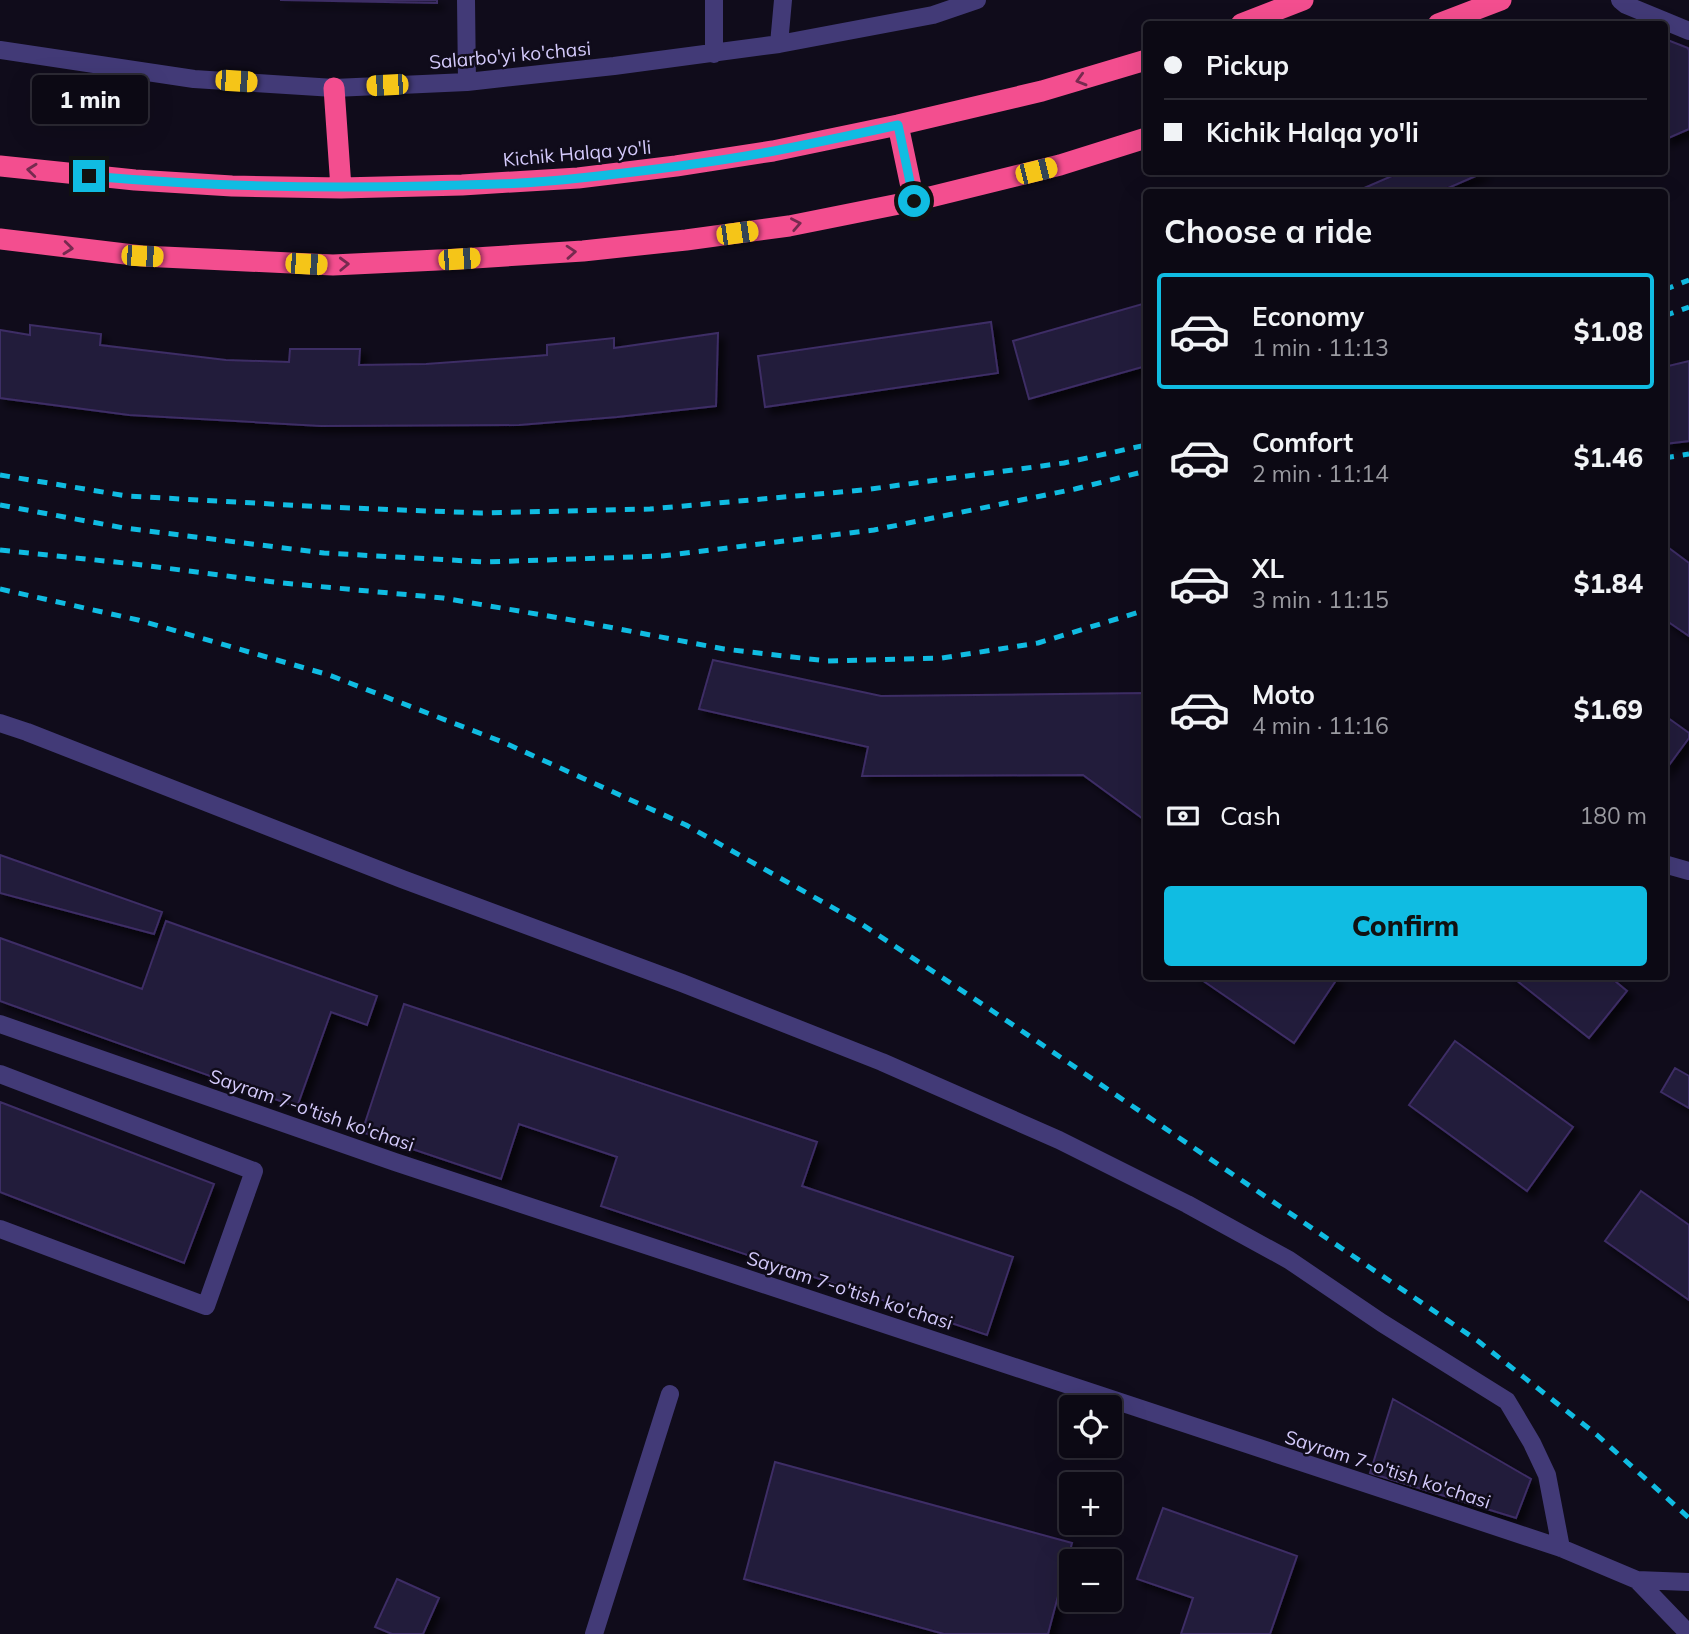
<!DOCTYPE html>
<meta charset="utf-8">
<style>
:root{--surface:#0c0914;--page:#15121d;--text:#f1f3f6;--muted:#9a9aa0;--line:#2c2a34;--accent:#10bce2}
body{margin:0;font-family:Mulish,sans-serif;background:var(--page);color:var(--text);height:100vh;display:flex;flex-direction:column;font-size:26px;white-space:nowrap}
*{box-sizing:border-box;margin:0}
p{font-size:23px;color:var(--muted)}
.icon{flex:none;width:38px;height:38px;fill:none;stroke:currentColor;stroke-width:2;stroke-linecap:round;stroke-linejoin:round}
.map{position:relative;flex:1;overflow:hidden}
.details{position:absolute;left:1143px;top:189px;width:525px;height:791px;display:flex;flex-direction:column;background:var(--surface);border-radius:7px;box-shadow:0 7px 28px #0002,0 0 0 2px var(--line)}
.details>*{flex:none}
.hud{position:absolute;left:1143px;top:21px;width:525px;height:154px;border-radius:7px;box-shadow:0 7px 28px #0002,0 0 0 2px var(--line);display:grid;align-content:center;height:154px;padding:0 21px;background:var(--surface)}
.buttons{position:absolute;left:1059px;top:1395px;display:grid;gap:14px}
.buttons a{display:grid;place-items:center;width:63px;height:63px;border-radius:7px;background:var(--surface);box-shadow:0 7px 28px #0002,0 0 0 2px var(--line);font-size:35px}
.end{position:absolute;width:32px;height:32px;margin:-16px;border:9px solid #10bce2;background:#111;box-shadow:0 0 0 4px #111}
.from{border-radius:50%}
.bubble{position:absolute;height:49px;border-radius:7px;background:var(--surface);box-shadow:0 7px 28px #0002,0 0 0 2px var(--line);font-size:23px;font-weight:800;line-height:49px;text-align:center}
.car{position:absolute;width:21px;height:42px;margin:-21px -10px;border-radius:9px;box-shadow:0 0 5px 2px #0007;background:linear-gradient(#f5c518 24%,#345 0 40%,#f5c518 0 76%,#345 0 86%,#f5c518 0)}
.hud b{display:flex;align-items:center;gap:24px;height:66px;font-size:26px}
.hud b+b{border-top:2px solid var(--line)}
.hud i{width:18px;height:18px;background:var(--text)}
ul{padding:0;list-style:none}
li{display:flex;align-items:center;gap:21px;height:116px;margin:0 14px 10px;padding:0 7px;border:4px solid transparent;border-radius:7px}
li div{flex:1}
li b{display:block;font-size:26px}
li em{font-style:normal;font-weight:800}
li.active{border-color:var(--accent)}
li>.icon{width:63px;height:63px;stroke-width:1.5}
h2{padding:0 21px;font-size:32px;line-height:84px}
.pay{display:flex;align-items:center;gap:18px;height:77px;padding:0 21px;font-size:26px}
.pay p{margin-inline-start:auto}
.cta{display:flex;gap:14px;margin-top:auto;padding:14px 21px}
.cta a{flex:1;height:80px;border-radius:7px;background:var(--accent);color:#111;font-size:28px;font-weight:800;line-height:80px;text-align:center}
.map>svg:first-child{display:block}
.building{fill:#231a3b;stroke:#3d2d65;stroke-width:2;filter:url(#shadow)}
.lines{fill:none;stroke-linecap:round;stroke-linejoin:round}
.minor{stroke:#423a77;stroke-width:18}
.highway{stroke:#f34e8f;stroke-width:21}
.rail{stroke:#10bce2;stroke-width:5;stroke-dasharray:10 9;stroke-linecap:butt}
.oneway{stroke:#762a4f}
.route{stroke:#10bce2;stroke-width:9}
.labels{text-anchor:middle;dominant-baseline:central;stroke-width:5;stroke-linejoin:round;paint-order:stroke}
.street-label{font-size:19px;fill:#d4cafb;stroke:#100c1b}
</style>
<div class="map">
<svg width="1689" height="1634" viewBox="0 0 1689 1634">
<defs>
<filter id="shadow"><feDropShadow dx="6" dy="6" stdDeviation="3.5" flood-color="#0009"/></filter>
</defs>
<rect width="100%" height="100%" fill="#100c1b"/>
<path class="building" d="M280 0H437V3Z
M1670 41 1688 48 1689 51V129L1664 140V44Z
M1401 172H1485L1439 192H1355Z
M1146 303V366L1029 399 1013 341Z
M991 322 998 373 765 407 758 356Z
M30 325 101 334 100 345 226 360 289 362 290 349H360L359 365 426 364 523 357 547 355V345L614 338V348L718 333 716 406 617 417 519 425 321 426 129 415 0 398V330L30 335Z
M1689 361V441L1664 444V367Z
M1665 545 1689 563V636L1664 619Z
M713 660 881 696 1146 693V821L1083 775 862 776 868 747 699 709Z
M1664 715 1689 733V738L1664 772Z
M0 855 162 912 154 934 0 893Z
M166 921 377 996 367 1025 331 1012 297 1107 0 1001V938L142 989Z
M1196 976H1333L1337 979 1294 1043Z
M1511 976H1609L1627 991 1589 1038Z
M404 1004 817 1142 802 1186 1013 1257 987 1335 601 1206 617 1157 519 1124 501 1179 362 1132Z
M1455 1041 1573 1127 1527 1191 1409 1105Z
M1675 1068 1689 1076V1108L1661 1092Z
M0 1102 214 1184 184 1263 0 1192Z
M1641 1191 1689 1225V1300L1605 1241Z
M1393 1399 1531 1479 1516 1518 1370 1473Z
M775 1462 1072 1543 1048 1634H944L744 1579Z
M1163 1508 1297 1556 1270 1634H1181L1193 1598 1137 1579Z
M397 1579 439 1598 423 1634H392L375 1627Z"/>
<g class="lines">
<path class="minor" d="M466 0 467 82
M714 0V54
M1620 0 1626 5 1689 31
M779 44 783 0
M0 50 194 79 334 88 467 82 614 66 779 44 933 15 977 0
M0 723 27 732 402 879 682 983 882 1062 1059 1140 1187 1204 1289 1260 1382 1323 1507 1401 1532 1443 1547 1475 1561 1548
M1664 864 1689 871
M0 1024 395 1162 1561 1548 1637 1580 1689 1582
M0 1074 254 1171 206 1306 0 1229
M1637 1580 1689 1634
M594 1634 670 1394"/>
<path class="highway" d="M1241 24 1303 0
M1438 24 1501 0
M334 88 341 188
M898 125 914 201
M0 166 135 180 232 186 341 188 462 185 578 178 676 166 773 151 898 125 1042 91 1146 60
M0 239 142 256 333 265 459 259 583 251 686 240 789 226 914 201 1060 165 1146 138"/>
<path class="rail" d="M1664 290 1689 280
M1664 316 1689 307
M1664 458 1689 454
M0 475 127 496 325 507 481 513 650 509 863 490 1064 463 1146 445
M0 505 124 528 324 553 486 562 662 556 874 530 1075 489 1146 471
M0 550 134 564 282 583 443 598 577 621 724 649 827 661 942 658 1038 643 1146 610
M0 589 138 620 329 675 505 743 686 825 860 923 991 1010 1478 1341 1597 1435 1689 1518"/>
</g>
<defs><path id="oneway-chevron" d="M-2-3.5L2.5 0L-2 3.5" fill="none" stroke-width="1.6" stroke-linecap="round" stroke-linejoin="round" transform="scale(1.75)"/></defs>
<g class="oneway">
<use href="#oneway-chevron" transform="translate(1081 80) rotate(164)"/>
<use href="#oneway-chevron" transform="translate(32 170) rotate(-174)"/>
<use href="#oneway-chevron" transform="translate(796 224) rotate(-11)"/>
<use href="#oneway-chevron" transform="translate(68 248) rotate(6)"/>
<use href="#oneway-chevron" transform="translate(571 252) rotate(-4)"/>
<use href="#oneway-chevron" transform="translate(344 264) rotate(-2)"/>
</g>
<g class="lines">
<path class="route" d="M89 176C202 186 314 189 427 186 478 185 530 184 580 178 645 171 710 163 774 151 815 143 857 134 898 125L914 201"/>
</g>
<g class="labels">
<g class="street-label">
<text transform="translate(510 55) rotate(-5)">Salarbo'yi ko'chasi</text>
<text transform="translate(577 153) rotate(-5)">Kichik Halqa yo'li</text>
<text transform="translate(312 1110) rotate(19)">Sayram 7-o'tish ko'chasi</text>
<text transform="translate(850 1290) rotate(18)">Sayram 7-o'tish ko'chasi</text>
<text transform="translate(1388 1469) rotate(18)">Sayram 7-o'tish ko'chasi</text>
</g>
</g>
</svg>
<div class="buttons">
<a><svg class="icon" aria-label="locate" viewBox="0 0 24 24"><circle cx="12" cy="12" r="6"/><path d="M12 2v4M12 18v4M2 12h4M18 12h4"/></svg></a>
<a>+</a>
<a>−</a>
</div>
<i class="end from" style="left:914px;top:201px"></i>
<i class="end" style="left:89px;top:176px"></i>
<div class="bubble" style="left:32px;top:75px;width:116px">1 min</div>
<i class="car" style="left:236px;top:81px;rotate:94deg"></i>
<i class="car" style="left:387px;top:85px;rotate:267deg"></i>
<i class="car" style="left:1036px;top:171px;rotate:76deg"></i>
<i class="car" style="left:737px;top:233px;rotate:82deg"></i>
<i class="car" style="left:142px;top:256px;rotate:93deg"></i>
<i class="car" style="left:459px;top:259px;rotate:86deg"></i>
<i class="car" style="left:306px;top:264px;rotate:93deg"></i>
<div class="hud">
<b><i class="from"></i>Pickup</b>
<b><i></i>Kichik Halqa yo'li</b>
</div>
<section class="details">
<h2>Choose a ride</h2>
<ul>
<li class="active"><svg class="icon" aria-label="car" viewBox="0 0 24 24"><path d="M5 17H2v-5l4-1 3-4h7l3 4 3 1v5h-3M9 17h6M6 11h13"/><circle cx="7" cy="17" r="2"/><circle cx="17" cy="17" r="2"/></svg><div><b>Economy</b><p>1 min · 11:13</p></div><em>$1.08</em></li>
<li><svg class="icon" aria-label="car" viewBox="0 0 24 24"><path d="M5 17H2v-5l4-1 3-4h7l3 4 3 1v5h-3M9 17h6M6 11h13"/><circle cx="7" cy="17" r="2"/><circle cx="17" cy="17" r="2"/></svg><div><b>Comfort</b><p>2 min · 11:14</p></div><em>$1.46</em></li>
<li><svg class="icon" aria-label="car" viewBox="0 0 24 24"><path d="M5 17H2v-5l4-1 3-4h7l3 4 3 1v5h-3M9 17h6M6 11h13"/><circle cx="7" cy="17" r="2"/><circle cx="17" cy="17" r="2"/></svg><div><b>XL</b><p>3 min · 11:15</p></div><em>$1.84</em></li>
<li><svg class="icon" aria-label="car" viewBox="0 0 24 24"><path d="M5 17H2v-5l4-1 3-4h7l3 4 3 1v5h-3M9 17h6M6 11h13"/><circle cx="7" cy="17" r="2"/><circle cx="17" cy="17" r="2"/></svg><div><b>Moto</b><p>4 min · 11:16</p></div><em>$1.69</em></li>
</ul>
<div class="pay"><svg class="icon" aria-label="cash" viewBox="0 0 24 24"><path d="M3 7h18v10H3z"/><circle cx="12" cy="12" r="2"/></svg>Cash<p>180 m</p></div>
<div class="cta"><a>Confirm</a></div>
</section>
</div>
